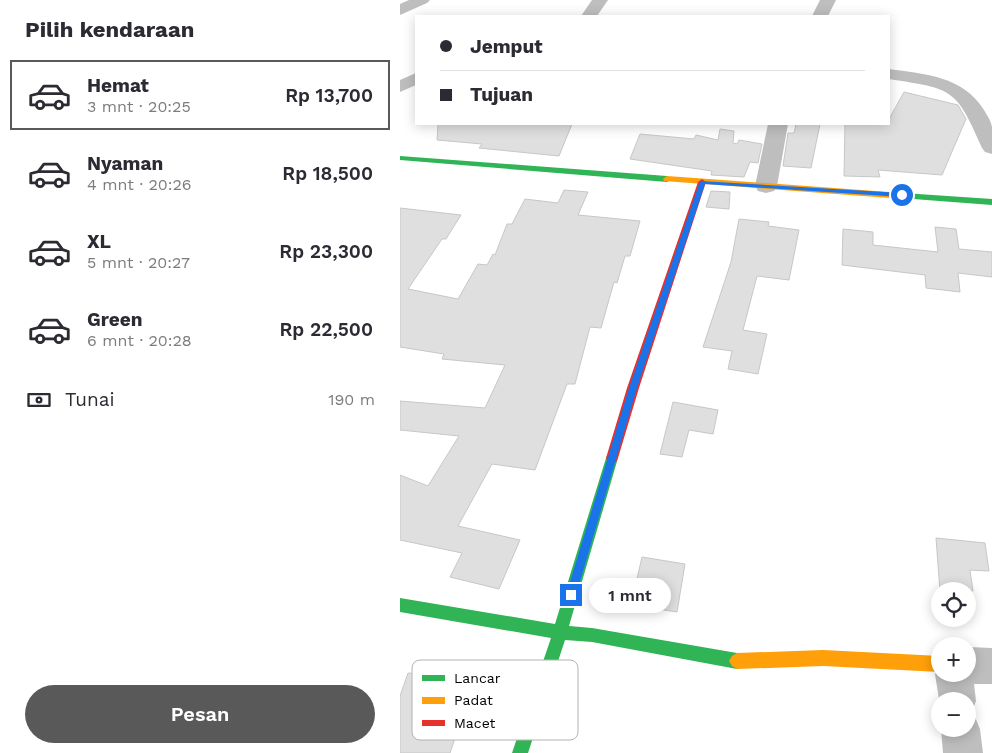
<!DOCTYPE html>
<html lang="id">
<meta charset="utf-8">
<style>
:root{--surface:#fff;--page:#f7f7f7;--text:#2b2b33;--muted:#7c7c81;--line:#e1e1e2;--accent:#595959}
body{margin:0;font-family:"Work Sans",sans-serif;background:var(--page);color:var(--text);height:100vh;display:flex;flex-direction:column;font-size:19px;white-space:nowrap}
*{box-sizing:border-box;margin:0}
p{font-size:16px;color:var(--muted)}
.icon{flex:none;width:28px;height:28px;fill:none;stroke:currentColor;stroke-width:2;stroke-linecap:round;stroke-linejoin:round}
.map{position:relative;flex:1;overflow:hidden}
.side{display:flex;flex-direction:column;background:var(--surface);width:400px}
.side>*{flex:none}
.top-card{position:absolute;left:15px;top:15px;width:475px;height:110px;border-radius:0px;box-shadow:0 2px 12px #0003;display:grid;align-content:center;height:110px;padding:0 25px;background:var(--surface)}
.buttons{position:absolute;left:531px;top:582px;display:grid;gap:10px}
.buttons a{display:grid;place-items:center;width:45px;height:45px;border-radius:50%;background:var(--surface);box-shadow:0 2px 12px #0003;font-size:25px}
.end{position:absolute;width:22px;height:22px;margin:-11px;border:6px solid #1a73e8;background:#fff;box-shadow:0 0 0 2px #fff}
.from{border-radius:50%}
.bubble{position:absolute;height:35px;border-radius:18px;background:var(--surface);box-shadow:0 2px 12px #0003;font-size:16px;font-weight:600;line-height:35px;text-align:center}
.top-card b{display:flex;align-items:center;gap:18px;height:48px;font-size:19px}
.top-card b+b{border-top:1px solid var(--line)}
.top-card i{width:12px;height:12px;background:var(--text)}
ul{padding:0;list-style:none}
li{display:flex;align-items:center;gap:15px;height:70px;margin:0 10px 8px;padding:0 15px;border:2px solid transparent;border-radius:0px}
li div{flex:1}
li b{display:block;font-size:19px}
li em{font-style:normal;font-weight:600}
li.active{border-color:var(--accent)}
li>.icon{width:45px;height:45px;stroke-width:1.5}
h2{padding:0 25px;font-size:22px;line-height:60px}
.pay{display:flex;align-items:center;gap:12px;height:55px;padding:0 25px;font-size:19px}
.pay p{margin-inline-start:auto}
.action{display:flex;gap:10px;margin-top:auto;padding:10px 25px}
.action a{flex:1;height:58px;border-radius:30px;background:var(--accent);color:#fff;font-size:20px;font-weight:600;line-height:58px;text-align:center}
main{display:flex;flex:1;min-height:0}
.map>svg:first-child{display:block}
.building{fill:#dfdfdf;stroke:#c7c7c7}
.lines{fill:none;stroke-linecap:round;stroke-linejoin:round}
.street{fill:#bebebe;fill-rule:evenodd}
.fast{fill:#30b455;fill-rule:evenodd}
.slow{fill:#ff9f0a;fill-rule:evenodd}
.jam{fill:#e5322d;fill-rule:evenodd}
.route{fill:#1a73e8}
.key{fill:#fff;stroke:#b2b2b2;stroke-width:1}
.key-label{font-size:14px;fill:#000}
</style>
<main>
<section class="side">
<h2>Pilih kendaraan</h2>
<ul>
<li class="active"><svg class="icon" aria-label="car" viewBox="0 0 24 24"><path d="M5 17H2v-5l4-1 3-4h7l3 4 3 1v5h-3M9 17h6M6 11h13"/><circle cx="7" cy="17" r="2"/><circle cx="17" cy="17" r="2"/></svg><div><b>Hemat</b><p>3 mnt · 20:25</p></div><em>Rp 13,700</em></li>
<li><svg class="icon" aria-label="car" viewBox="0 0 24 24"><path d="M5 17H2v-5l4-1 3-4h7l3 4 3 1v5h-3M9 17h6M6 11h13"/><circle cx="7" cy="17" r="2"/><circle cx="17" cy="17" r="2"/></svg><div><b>Nyaman</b><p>4 mnt · 20:26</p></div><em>Rp 18,500</em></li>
<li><svg class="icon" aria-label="car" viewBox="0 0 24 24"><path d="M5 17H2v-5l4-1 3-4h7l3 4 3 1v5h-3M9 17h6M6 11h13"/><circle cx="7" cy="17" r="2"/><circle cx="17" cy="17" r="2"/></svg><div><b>XL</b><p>5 mnt · 20:27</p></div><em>Rp 23,300</em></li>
<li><svg class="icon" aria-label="car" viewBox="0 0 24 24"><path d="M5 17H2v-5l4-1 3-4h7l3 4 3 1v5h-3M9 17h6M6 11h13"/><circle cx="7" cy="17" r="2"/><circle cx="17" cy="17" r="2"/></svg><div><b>Green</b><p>6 mnt · 20:28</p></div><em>Rp 22,500</em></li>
</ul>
<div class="pay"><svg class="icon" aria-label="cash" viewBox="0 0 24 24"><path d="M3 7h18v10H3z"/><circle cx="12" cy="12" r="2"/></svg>Tunai<p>190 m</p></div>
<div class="action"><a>Pesan</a></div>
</section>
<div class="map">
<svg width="592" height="753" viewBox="0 0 592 753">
<rect width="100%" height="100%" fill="#fff"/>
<path class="building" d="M504 92 558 105 566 119 542 175 478 170 480 177 444 176 445 124H489V119Z
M38 124H172L159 156 79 148 82 144 37 140Z
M396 124H420L411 168 383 166 388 133H394Z
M320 129 334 131 333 143 337 144 339 140 362 144 358 163 350 162 344 177 311 175 312 171 230 159 240 134 294 139 296 135 318 140Z
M164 190 188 192 178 215 240 221 230 256H225L217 283 214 282 201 328 190 327 175 384H167L135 470 92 464 58 526 120 540 99 589 50 577 62 553 0 540V475L28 486 59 436 0 430V401L85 408 105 365 42 359 44 354 0 347V208L61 215 46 239H42L8 289 58 299 78 264 87 265 93 254 95 255 107 224H112L125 199 158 203Z
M311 191 330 192 329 209 306 207Z
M339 219 369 222 368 226 399 230 389 280 357 276 343 330 367 334 358 374 328 369 332 351 303 347 331 262Z
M535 227 556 229 559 249 592 252V277L558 273 560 292 526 288 525 275 442 265 443 229 473 232V245L538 252Z
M273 402 318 410 313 434 289 430 282 457 260 454Z
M536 538 585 543 589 571 570 570 573 591H540Z
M242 557 285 564 277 612 231 605Z
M8 673 30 675 16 718 59 726 50 753H0V696Z"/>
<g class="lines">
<path class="street" d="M9 0H30L27 3 0 15V4Z
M192 0H208L197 16H181Z
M420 0H436L428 16H412Z
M489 69C525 74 563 76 584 110 587 115 591 121 592 127 592 136 592 145 592 154L585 152 582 148C556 88 553 89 489 79Z
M16 73V85L0 92V80Z
M368 124H388L377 186 374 191 366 193 358 191 355 186Z
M568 647 592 648V684H574L576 701 571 714 574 715 580 729 583 753H543L541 729H568V701H540V706L535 674 540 663V674H568Z"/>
<path class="fast" d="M0 156 267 176 271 179 267 182 0 160Z
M503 193 592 199V205L500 198 499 196Z
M212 453 216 454 218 458 169 626 192 628 337 653 342 656 345 661 342 666 337 669 192 642 165 640 128 753H112L151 638 0 612V598L155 624 206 458 208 454Z"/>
<path class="slow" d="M267 176 503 193 507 196 503 199 264 181 263 179Z
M423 650 540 656V672L423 666 337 669 332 666 329 661 332 656 337 653Z"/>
<path class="jam" d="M302 179 306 182 239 388 218 458 216 462 212 463 208 462 206 458 227 388 298 182Z"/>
</g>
<path class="route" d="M300 181 502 193 505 195 502 197 305 184 237 388 176 595 171 600 166 595 229 388Z"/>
<rect x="12" y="660" width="166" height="80" rx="8" class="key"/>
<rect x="22" y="675" width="23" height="6" fill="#30b455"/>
<rect x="22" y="697" width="23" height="7" fill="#ff9f0a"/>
<rect x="22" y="720" width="23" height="6" fill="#e5322d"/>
<g class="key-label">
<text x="54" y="683">Lancar</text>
<text x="54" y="705">Padat</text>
<text x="54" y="728">Macet</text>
</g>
</svg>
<div class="buttons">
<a><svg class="icon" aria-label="locate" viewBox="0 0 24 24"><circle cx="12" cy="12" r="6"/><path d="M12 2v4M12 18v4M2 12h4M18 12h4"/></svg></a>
<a>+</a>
<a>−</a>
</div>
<i class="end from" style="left:502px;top:195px"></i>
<i class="end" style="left:171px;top:595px"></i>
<div class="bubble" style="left:189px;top:578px;width:82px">1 mnt</div>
<div class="top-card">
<b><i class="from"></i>Jemput</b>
<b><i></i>Tujuan</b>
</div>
</div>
</main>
